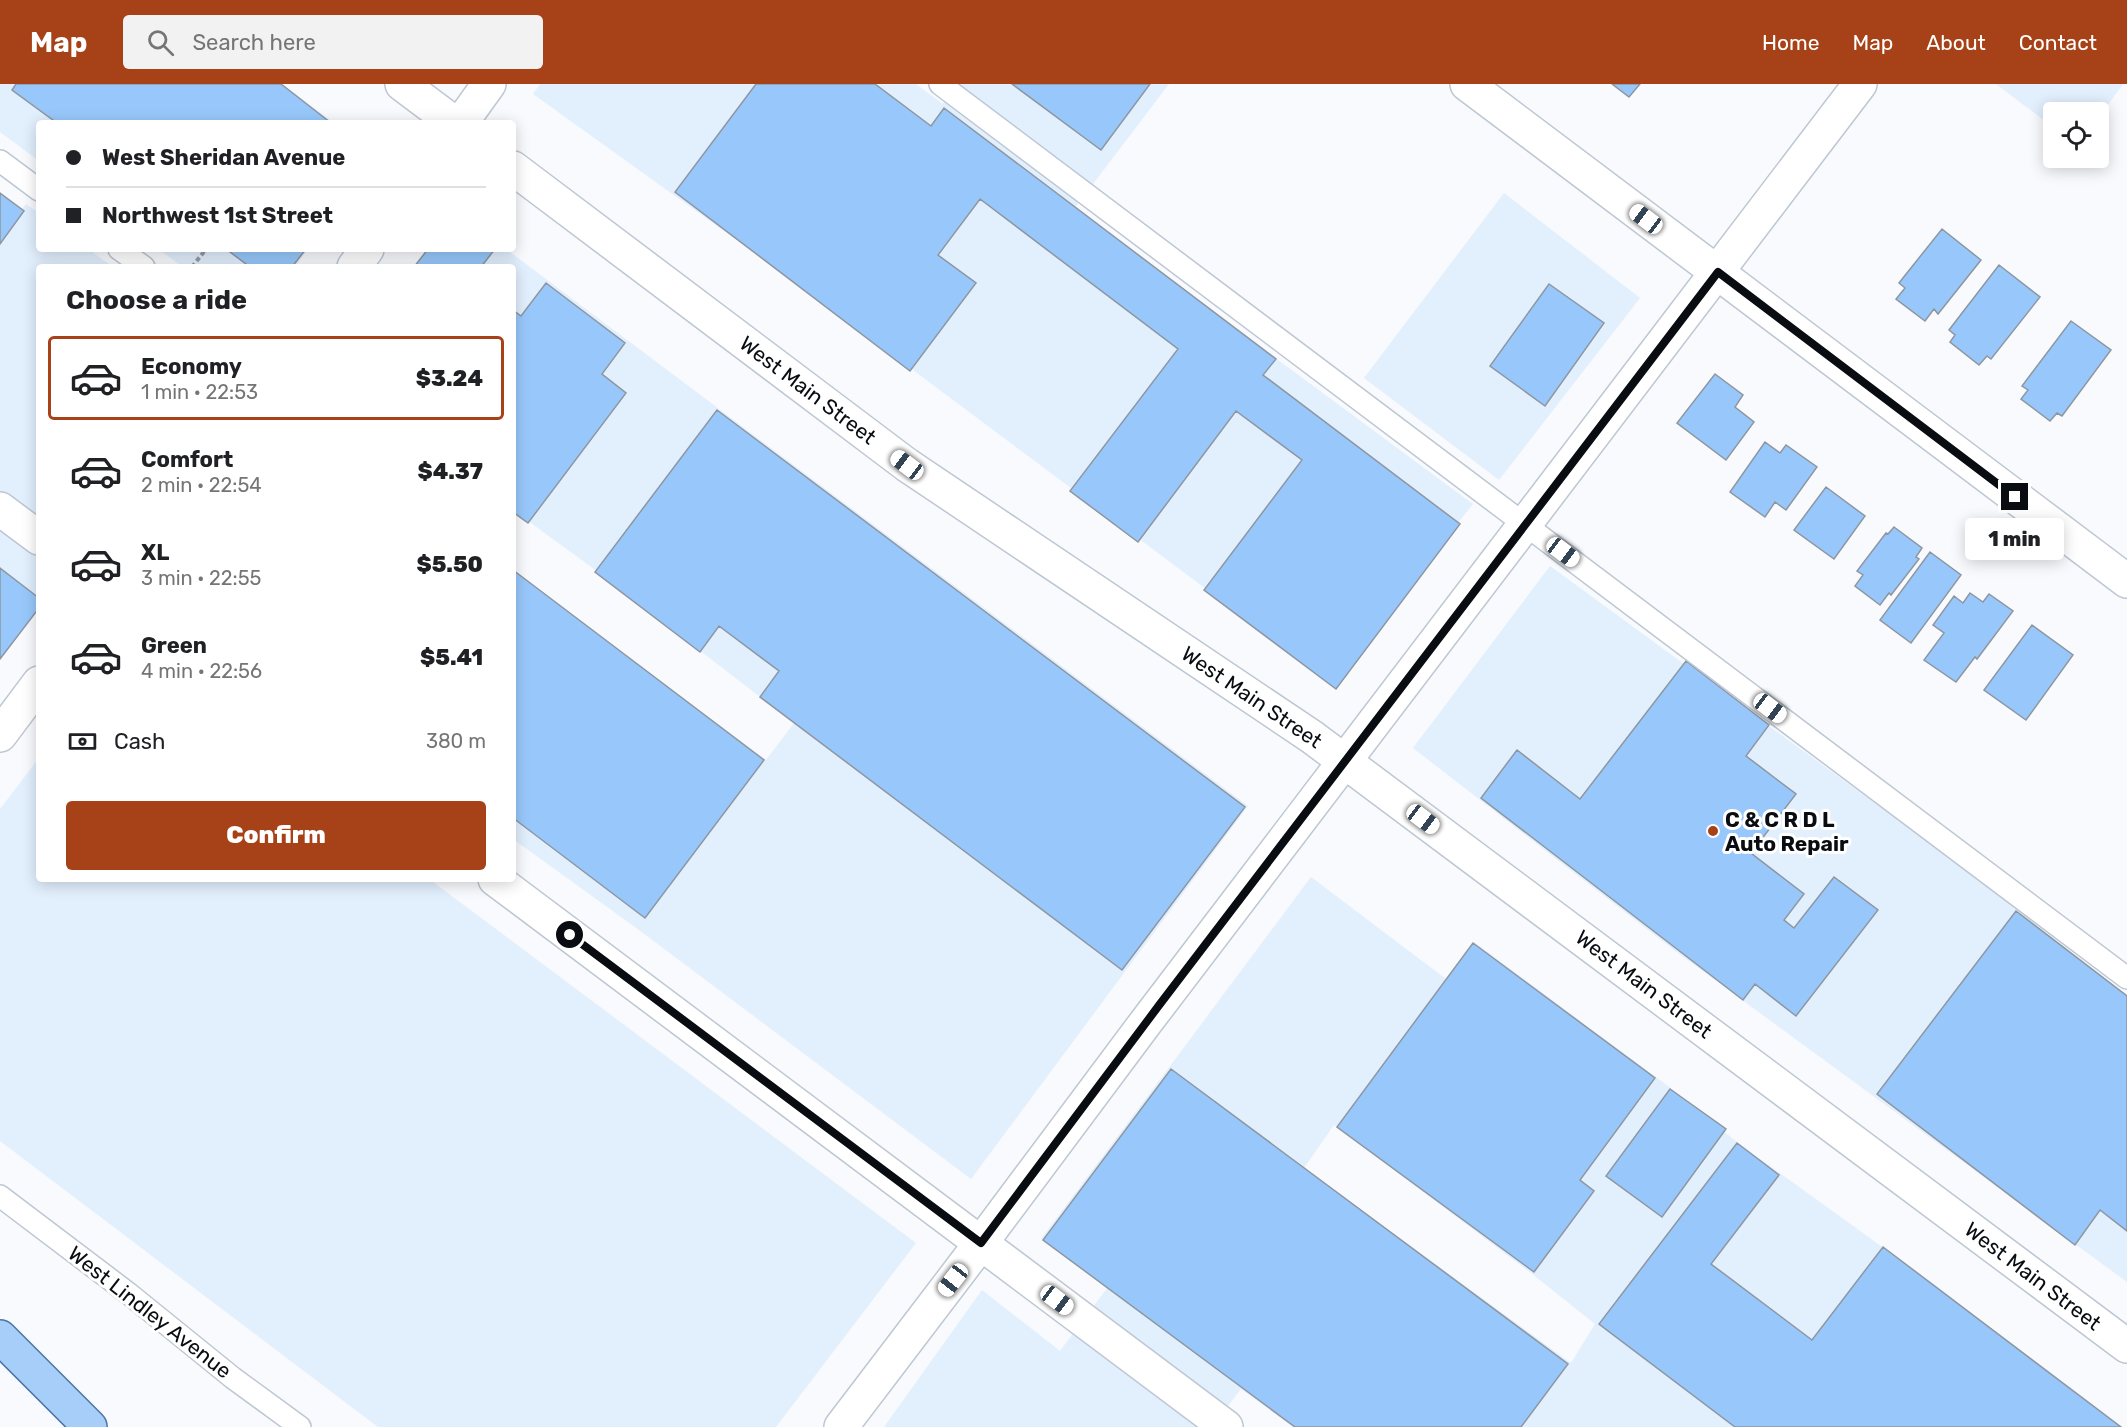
<!DOCTYPE html>
<meta charset="utf-8">
<style>
:root{--surface:#fff;--page:#f2f2f2;--text:#202124;--muted:#757577;--line:#e0e0e0;--accent:#a74117}
body{margin:0;font-family:Rubik,sans-serif;background:var(--page);color:var(--text);height:100vh;display:flex;flex-direction:column;font-size:22px;white-space:nowrap}
*{box-sizing:border-box;margin:0}
p{font-size:20px;color:var(--muted)}
.icon{flex:none;width:33px;height:33px;fill:none;stroke:currentColor;stroke-width:2;stroke-linecap:round;stroke-linejoin:round}
.map{position:relative;flex:1;overflow:hidden}
.panel{position:absolute;left:36px;top:180px;width:480px;height:618px;display:flex;flex-direction:column;background:var(--surface);border-radius:6px;box-shadow:0 3px 15px #0003}
.panel>*{flex:none}
.hud{position:absolute;left:36px;top:36px;width:480px;height:132px;border-radius:6px;box-shadow:0 3px 15px #0003;display:grid;align-content:center;height:132px;padding:0 30px;background:var(--surface)}
.buttons{position:absolute;left:2043px;top:18px;display:grid;gap:12px}
.buttons a{display:grid;place-items:center;width:66px;height:66px;border-radius:6px;background:var(--surface);box-shadow:0 3px 15px #0003;font-size:30px}
.end{position:absolute;width:27px;height:27px;margin:-14px;border:8px solid #090c10;background:#fff;box-shadow:0 0 0 3px #fff}
.from{border-radius:50%}
.bubble{position:absolute;height:42px;border-radius:6px;background:var(--surface);box-shadow:0 3px 15px #0003;font-size:20px;font-weight:800;line-height:42px;text-align:center}
.car{position:absolute;width:18px;height:36px;margin:-18px -9px;border-radius:8px;box-shadow:0 0 4px 2px #0007;background:linear-gradient(#fff 24%,#345 0 40%,#fff 0 76%,#345 0 86%,#fff 0)}
.hud b{display:flex;align-items:center;gap:21px;height:57px;font-size:22px}
.hud b+b{border-top:2px solid var(--line)}
.hud i{width:15px;height:15px;background:var(--text)}
ul{padding:0;list-style:none}
li{display:flex;align-items:center;gap:18px;height:84px;margin:0 12px 9px;padding:0 18px;border:3px solid transparent;border-radius:6px}
li div{flex:1}
li b{display:block;font-size:22px}
li em{font-style:normal;font-weight:800}
li.active{border-color:var(--accent)}
li>.icon{width:54px;height:54px;stroke-width:1.5}
h2{padding:0 30px;font-size:27px;line-height:72px}
.pay{display:flex;align-items:center;gap:15px;height:66px;padding:0 30px;font-size:22px}
.pay p{margin-inline-start:auto}
.cta{display:flex;gap:12px;margin-top:auto;padding:12px 30px}
.cta a{flex:1;height:69px;border-radius:6px;background:var(--accent);color:#fff;font-size:24px;font-weight:800;line-height:69px;text-align:center}
header{display:flex;align-items:center;gap:36px;box-sizing:border-box;height:84px;padding:0 30px;background:var(--accent);color:#fff}
header strong{font-size:28px}
nav{display:flex;gap:33px;margin-inline-start:auto;font-size:21px}
.search{width:420px;height:54px;background:var(--page);display:flex;align-items:center;gap:15px;box-sizing:border-box;padding:0 21px;border-radius:6px;color:var(--muted);font-size:22px}
.map>svg:first-child{display:block}
.built{fill:#e2effd;fill-rule:evenodd}
.building{fill:#98c8fb;stroke:#8d96a1;stroke-width:1.5}
.lines{fill:none;stroke-linecap:round;stroke-linejoin:round}
.lane-casing{stroke:#bdc7d3;stroke-width:24}
.street-casing{stroke:#bdc7d3;stroke-width:36}
.secondary-casing{stroke:#bdc7d3;stroke-width:36}
.primary-casing{stroke:#4975a4;stroke-width:36}
.path{stroke:#979a9d;stroke-width:4;stroke-dasharray:4.5 3;stroke-linecap:butt}
.lane{stroke:#fff;stroke-width:21}
.street{stroke:#fff;stroke-width:33}
.secondary{stroke:#fff;stroke-width:33}
.primary{stroke:#a6cef8;stroke-width:33}
.route{stroke:#090c10;stroke-width:8}
.poi-dot{fill:#a74117;stroke:#fff;stroke-width:2}
.labels{text-anchor:middle;dominant-baseline:central;stroke-width:6;stroke-linejoin:round;paint-order:stroke}
.street-label{font-size:21px;fill:#090c10;stroke:#fff}
.poi-label{font-size:21px;font-weight:bold;fill:#090c10;stroke:#fff;text-anchor:start}
</style>
<header>
<strong>Map</strong>
<div class="search"><svg class="icon" aria-label="search" viewBox="0 0 24 24"><circle cx="10" cy="10" r="6"/><path d="M15 15l6 6"/></svg>Search here</div>
<nav><a>Home</a><a>Map</a><a>About</a><a>Contact</a></nav>
</header>
<div class="map">
<svg width="2127" height="1343" viewBox="0 0 2127 1343">
<rect width="100%" height="100%" fill="#f8fafd"/>
<path class="built" d="M0 0H282L334 39H39V77L0 48Z
M540 0H916L943 20 956 0H1169L1074 125 1473 420 1332 599 802 203 533 10Z
M1996 0H2123L2099 33 2098 28H2054L2053 43Z
M1504 109 1640 214 1499 396 1364 294Z
M26 120 39 129V165H88L113 183H39V511L0 562V154Z
M158 165H308L295 183H183Z
M428 165H506L1248 722 971 1095 639 846 513 755V486L766 676 794 639 590 482 513 426V183H414Z
M1550 482 1928 758 2127 911V1198L1674 866 1413 664Z
M39 674V795H429L916 1159 776 1343H378L0 1057V725Z
M1311 793 1446 895 1474 858 1672 1005 1738 1059 1935 1201 2120 1343H1293L1241 1305 1212 1343H884L982 1206 1060 1267 1108 1203 1041 1155ZM1334 1041 1531 1189 1595 1240 1571 1279 1304 1084Z"/>
<path class="building" d="M16 0H281L331 39H57L12 6Z
M756 0H875L931 42 944 24 1276 275 1263 291 1460 440 1336 605 1204 506 1302 376 1236 327 1138 458 1070 407 1178 265 980 115 938 171 976 199 910 287 675 108Z
M1012 0H1150L1101 66Z
M1612 0H1640L1629 13Z
M0 109 24 127 0 160Z
M1942 145 1981 176 1938 230 1934 225 1925 237 1896 215 1905 204 1899 199Z
M226 165H306L292 183H250Z
M428 165H495L481 183H414Z
M1999 181 2040 213 1991 275 1987 272 1979 281 1950 258 1955 251 1949 246Z
M546 199 625 259 602 290 626 309 528 439 513 428V226L521 232Z
M1549 200 1604 239 1545 322 1490 282Z
M2071 237 2111 266 2062 332 2057 329 2050 337 2021 315 2028 306 2022 302Z
M1715 290 1743 311 1735 323 1754 338 1726 376 1677 339Z
M717 326 1245 723 1122 886 760 613 779 587 719 542 700 568 595 488Z
M1765 358 1780 369 1786 361 1817 383 1786 426 1775 418 1765 433 1730 408Z
M1826 403 1865 432 1834 475 1794 446Z
M1894 443 1922 464 1916 473 1919 475 1891 511 1889 509 1880 521 1855 502 1863 491 1857 487 1886 449 1888 450Z
M1930 468 1961 491 1911 559 1880 536Z
M0 484 39 514V524L0 575Z
M513 486 764 676 645 834 513 734Z
M1970 509 1983 518 1989 510 2013 527 1977 575 1975 573 1956 598 1924 576 1944 549 1933 541 1954 512 1963 519Z
M2032 541 2073 571 2026 636 1984 606Z
M1686 577 1769 641 1746 672 1796 710 1751 769 1804 810 1784 836 1794 844 1834 793 1878 826 1796 932 1755 900 1743 916 1481 714 1517 666 1580 715Z
M2016 827 2127 912V1147L2100 1126 2075 1161 1877 1010Z
M1473 859 1655 994 1580 1096 1594 1107 1534 1188 1337 1043Z
M1171 985 1568 1280 1521 1343H1295L1043 1156Z
M1670 1005 1726 1045 1662 1133 1606 1092Z
M1737 1059 1779 1091 1711 1180 1812 1256 1883 1163 2121 1343H1735L1599 1240Z"/>
<g class="lines">
<defs>
<path id="lane" d="M940 0 2127 894
M0 77 39 106
M119 165 144 183
M0 1112 128 1209 233 1294 300 1343"/>
<path id="street" d="M1467 0 2127 497
M461 39 489 0
M354 183 367 165
M0 425 39 454
M0 651 39 599
M495 795 1226 1343
M841 1343 981 1159 1146 938 1860 0"/>
<path id="secondary" d="M402 0 454 39
M513 84 907 381 1312 653 2127 1262"/>
<path id="primary" d="M0 1253 90 1343"/>
</defs>
<use href="#lane" class="lane-casing"/>
<use href="#street" class="street-casing"/>
<use href="#secondary" class="secondary-casing"/>
<use href="#primary" class="primary-casing"/>
<path class="path" d="M192 183 206 165"/>
<use href="#lane" class="lane"/>
<use href="#street" class="street"/>
<use href="#secondary" class="secondary"/>
<use href="#primary" class="primary"/>
</g>
<g class="lines">
<path class="route" d="M570 851 981 1159 1160 920 1718 188 2015 413"/>
</g>
<circle class="poi-dot" cx="1713" cy="747" r="6"/>
<g class="labels">
<g class="street-label">
<text transform="translate(808 306) rotate(37)">West Main Street</text>
<text transform="translate(1252 613) rotate(34)">West Main Street</text>
<text transform="translate(1644 900) rotate(37)">West Main Street</text>
<text transform="translate(2033 1192) rotate(37)">West Main Street</text>
<text transform="translate(150 1228) rotate(38)">West Lindley Avenue</text>
</g>
<g class="poi-label">
<text x="1725" y="735">C &amp; C R D L<tspan x="1725" dy="24">Auto Repair</tspan></text>
</g>
</g>
</svg>
<div class="buttons">
<a><svg class="icon" aria-label="locate" viewBox="0 0 24 24"><circle cx="12" cy="12" r="6"/><path d="M12 2v4M12 18v4M2 12h4M18 12h4"/></svg></a>
</div>
<i class="end from" style="left:570px;top:851px"></i>
<i class="end" style="left:2015px;top:413px"></i>
<div class="bubble" style="left:1965px;top:434px;width:99px">1 min</div>
<i class="car" style="left:1646px;top:135px;rotate:307deg"></i>
<i class="car" style="left:907px;top:381px;rotate:307deg"></i>
<i class="car" style="left:1563px;top:468px;rotate:127deg"></i>
<i class="car" style="left:1770px;top:624px;rotate:127deg"></i>
<i class="car" style="left:1423px;top:735px;rotate:127deg"></i>
<i class="car" style="left:953px;top:1196px;rotate:218deg"></i>
<i class="car" style="left:1057px;top:1216px;rotate:127deg"></i>
<div class="hud">
<b><i class="from"></i>West Sheridan Avenue</b>
<b><i></i>Northwest 1st Street</b>
</div>
<section class="panel">
<h2>Choose a ride</h2>
<ul>
<li class="active"><svg class="icon" aria-label="car" viewBox="0 0 24 24"><path d="M5 17H2v-5l4-1 3-4h7l3 4 3 1v5h-3M9 17h6M6 11h13"/><circle cx="7" cy="17" r="2"/><circle cx="17" cy="17" r="2"/></svg><div><b>Economy</b><p>1 min · 22:53</p></div><em>$3.24</em></li>
<li><svg class="icon" aria-label="car" viewBox="0 0 24 24"><path d="M5 17H2v-5l4-1 3-4h7l3 4 3 1v5h-3M9 17h6M6 11h13"/><circle cx="7" cy="17" r="2"/><circle cx="17" cy="17" r="2"/></svg><div><b>Comfort</b><p>2 min · 22:54</p></div><em>$4.37</em></li>
<li><svg class="icon" aria-label="car" viewBox="0 0 24 24"><path d="M5 17H2v-5l4-1 3-4h7l3 4 3 1v5h-3M9 17h6M6 11h13"/><circle cx="7" cy="17" r="2"/><circle cx="17" cy="17" r="2"/></svg><div><b>XL</b><p>3 min · 22:55</p></div><em>$5.50</em></li>
<li><svg class="icon" aria-label="car" viewBox="0 0 24 24"><path d="M5 17H2v-5l4-1 3-4h7l3 4 3 1v5h-3M9 17h6M6 11h13"/><circle cx="7" cy="17" r="2"/><circle cx="17" cy="17" r="2"/></svg><div><b>Green</b><p>4 min · 22:56</p></div><em>$5.41</em></li>
</ul>
<div class="pay"><svg class="icon" aria-label="cash" viewBox="0 0 24 24"><path d="M3 7h18v10H3z"/><circle cx="12" cy="12" r="2"/></svg>Cash<p>380 m</p></div>
<div class="cta"><a>Confirm</a></div>
</section>
</div>
